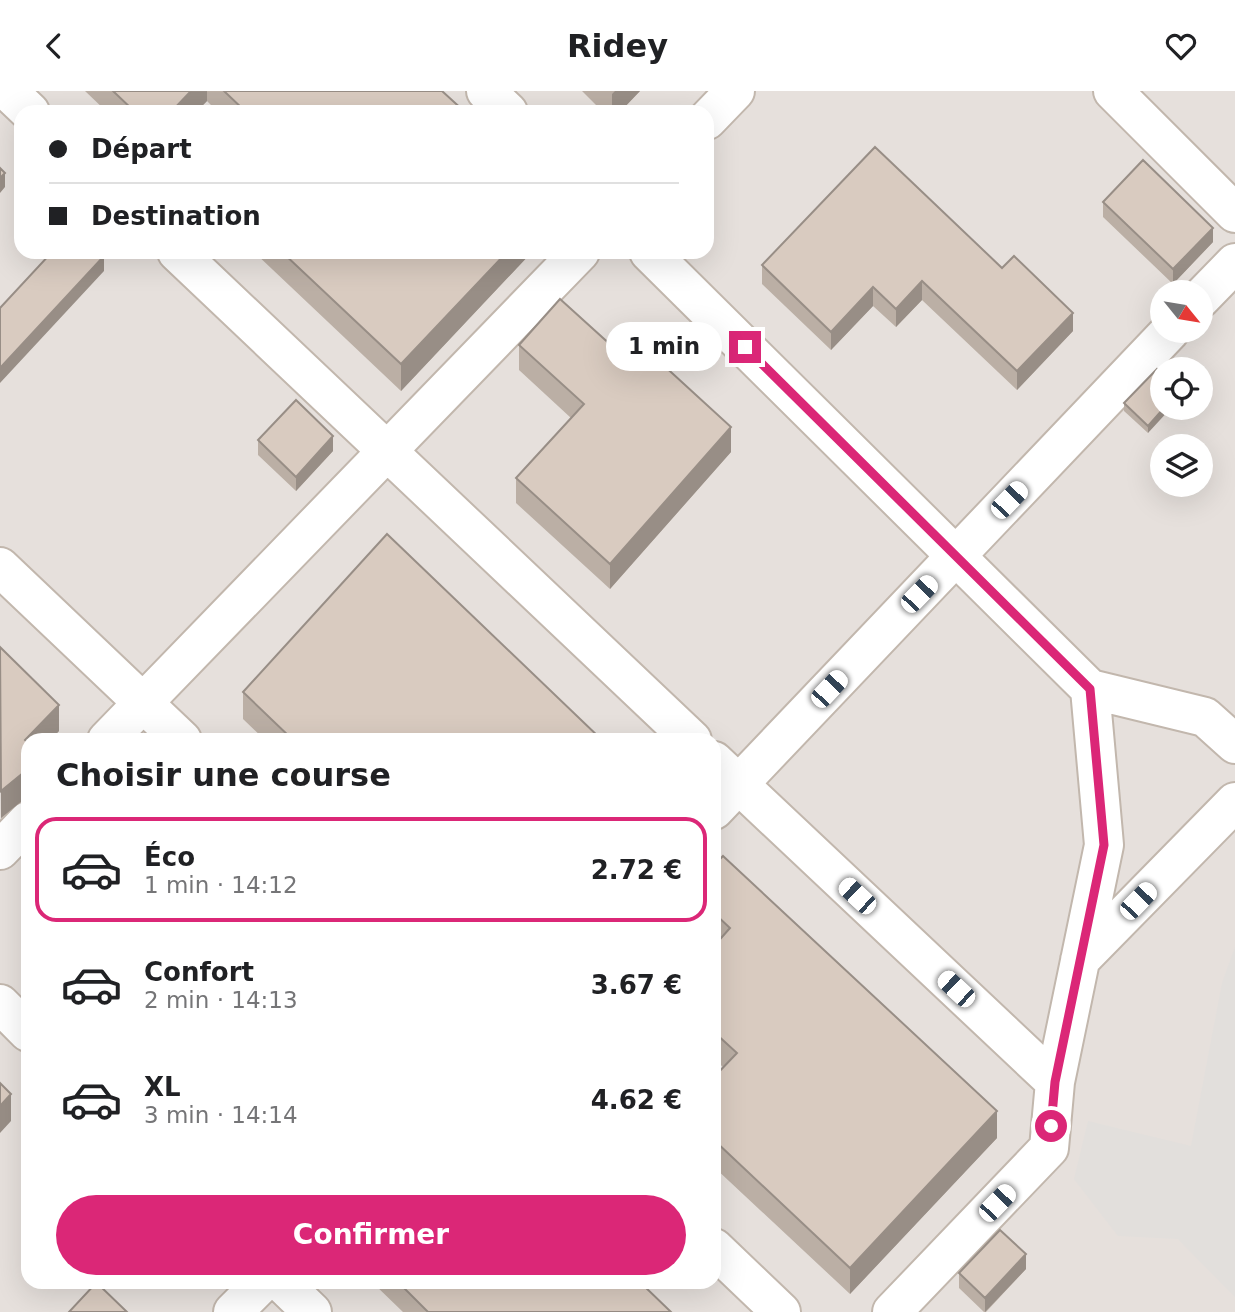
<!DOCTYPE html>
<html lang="fr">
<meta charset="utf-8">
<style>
:root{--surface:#fff;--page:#f2f2f2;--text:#202124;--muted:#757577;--line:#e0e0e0;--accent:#db2777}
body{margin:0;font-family:"DejaVu Sans",sans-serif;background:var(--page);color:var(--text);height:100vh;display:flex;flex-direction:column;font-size:26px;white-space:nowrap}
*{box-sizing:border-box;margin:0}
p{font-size:23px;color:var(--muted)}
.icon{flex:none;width:38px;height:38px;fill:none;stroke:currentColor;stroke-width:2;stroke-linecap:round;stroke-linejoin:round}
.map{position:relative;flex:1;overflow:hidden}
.side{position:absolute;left:21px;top:642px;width:700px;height:556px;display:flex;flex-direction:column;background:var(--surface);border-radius:21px;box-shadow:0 7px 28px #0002}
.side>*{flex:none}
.banner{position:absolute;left:14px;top:14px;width:700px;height:154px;border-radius:21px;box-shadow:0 7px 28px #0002;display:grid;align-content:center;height:154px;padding:0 35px;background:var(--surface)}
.needle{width:46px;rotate:120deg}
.buttons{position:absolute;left:1150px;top:189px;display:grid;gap:14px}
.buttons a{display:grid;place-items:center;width:63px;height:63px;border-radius:50%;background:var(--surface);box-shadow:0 7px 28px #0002;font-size:35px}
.end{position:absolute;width:32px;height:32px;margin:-16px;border:9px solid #db2777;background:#fff;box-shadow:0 0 0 4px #fff}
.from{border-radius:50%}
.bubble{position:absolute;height:49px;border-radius:24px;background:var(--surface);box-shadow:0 7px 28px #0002;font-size:23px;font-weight:700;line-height:49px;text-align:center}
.car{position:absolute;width:21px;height:42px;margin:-21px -10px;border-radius:9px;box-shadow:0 0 5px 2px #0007;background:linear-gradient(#fff 24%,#345 0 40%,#fff 0 76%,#345 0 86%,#fff 0)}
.banner b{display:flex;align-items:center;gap:24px;height:66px;font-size:26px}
.banner b+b{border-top:2px solid var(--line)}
.banner i{width:18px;height:18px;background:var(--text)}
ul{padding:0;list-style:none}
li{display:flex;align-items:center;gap:21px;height:105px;margin:0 14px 10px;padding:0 21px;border:4px solid transparent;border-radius:21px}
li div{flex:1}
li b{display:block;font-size:26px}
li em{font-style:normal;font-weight:700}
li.on{border-color:var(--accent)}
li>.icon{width:63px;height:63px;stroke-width:1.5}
h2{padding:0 35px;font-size:32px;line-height:84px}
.button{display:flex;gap:14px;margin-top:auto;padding:14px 35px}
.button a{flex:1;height:80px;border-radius:42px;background:var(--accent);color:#fff;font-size:28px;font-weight:700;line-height:80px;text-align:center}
header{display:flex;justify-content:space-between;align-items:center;height:91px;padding:0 35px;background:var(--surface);font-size:32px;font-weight:700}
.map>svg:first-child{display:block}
.industrial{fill:#e6e0dc;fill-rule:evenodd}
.parking{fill:#e2dfdc}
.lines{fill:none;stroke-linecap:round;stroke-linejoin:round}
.minor-casing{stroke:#c2b7ad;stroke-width:42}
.minor{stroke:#fff;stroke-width:38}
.wall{fill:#bbafa5}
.shaded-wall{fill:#988e86}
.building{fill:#d9cbc0;stroke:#988e86;stroke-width:2}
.route{stroke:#db2777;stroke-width:9}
</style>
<header><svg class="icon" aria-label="back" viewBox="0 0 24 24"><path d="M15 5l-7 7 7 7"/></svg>Ridey<svg class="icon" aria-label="heart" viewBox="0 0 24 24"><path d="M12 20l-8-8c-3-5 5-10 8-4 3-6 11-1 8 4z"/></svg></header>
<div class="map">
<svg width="1235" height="1221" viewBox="0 0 1235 1221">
<rect width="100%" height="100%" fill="#f4eee7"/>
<path class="industrial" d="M0 0H1235V1221H0ZM21 21H707V161H21ZM1162 201H1200V240H1162ZM1162 278H1200V317H1162ZM1162 355H1200V394H1162ZM28 649H714V1192H28Z"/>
<path class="parking" d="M1235 856V1206L1178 1148 1118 1145 1074 1088 1088 1030 1191 1055 1222 892Z"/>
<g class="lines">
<defs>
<path id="minor" d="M8 0 30 21
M486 0 508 21
M1113 0 1235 122
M707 29 735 0
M177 161 692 649
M649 161 1090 598 1205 626 1235 653
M1200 208 1235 172
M0 476 182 649
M107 649 580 161
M714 670 1055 991
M714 719 1170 240
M0 759 28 730
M1080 869 1235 711
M0 913 28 941
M714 1157 781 1221
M282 1192 312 1221
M233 1221 262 1192
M892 1221 1049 1057 1055 991 1104 754 1090 598"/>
</defs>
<use href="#minor" class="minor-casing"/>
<use href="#minor" class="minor"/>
</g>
<path class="wall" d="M85 0H442L465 21H218L207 10 196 21H107Z
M582 0H640L620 21H603Z
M1103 111 1213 151 1173 193 1103 126Z
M254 161H532L401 300Z
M762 174 1002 177 1073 240 1017 299 922 209 896 236 873 215 831 259 762 193Z
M519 254 623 265 731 361 610 498 516 412V387L571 327 519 279Z
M1162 283 1148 342 1124 320V312Z
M258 349 333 360 296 400 258 364Z
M0 556 59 640 50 649H28L23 709 1 727Z
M243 601 602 649H265L243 628Z
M714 774 997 1047 850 1203 714 1076V986L723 976 714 968V855L717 852 714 849Z
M1026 1178 986 1221H984L959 1197V1182Z
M373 1192H641L671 1221H403Z"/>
<path class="shaded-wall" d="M191 0H207V10L196 21H171Z
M615 0H640L620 21H612V3Z
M5 82V96L0 102V87Z
M1213 137V151L1173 193V178Z
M507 161H532L401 300V273Z
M104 165V180L0 292V277Z
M922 190V209L896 236V218Z
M873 196V215L831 259V241Z
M1073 222V240L1017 299V280Z
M1164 317H1171L1148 342V335Z
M731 336V361L610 498V473Z
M333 345V360L296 400V386Z
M59 614V640L50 649H28V673L25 649Z
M28 676V703L23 709 1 727V700Z
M11 1003V1030L0 1042V1015Z
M997 1020V1047L850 1203V1177Z
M1026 1163V1178L985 1221V1207Z"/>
<path class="building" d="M113 0H191L171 21H135Z
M224 0H442L465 21H246Z
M875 56 1002 177 1014 165 1073 222 1017 280 922 190 896 218 873 196 831 241 762 174Z
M1143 69 1213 137 1173 178 1103 111Z
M0 77 5 82 0 87Z
M52 161H100L104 165 0 277V217Z
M282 161H507L401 273Z
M560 208 623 265 637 250 731 336 610 473 516 387 584 313 519 254Z
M1157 278 1162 283V317H1164L1148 335 1124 312Z
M296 309 333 345 296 386 258 349Z
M387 443 602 649H293L243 601Z
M0 556 59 614 25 649 28 652V676L23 682 1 700Z
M723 765 997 1020 850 1177 714 1049V986L737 962 714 941V855L730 837 714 822V774Z
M0 992 11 1003 0 1015Z
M1000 1139 1026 1163 985 1207 959 1182Z
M96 1192H97L127 1221H69Z
M399 1192H641L671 1221H428Z"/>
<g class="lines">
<path class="route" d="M745 256 1090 598 1104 754 1055 991 1051 1035"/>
</g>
</svg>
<div class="buttons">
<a><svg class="needle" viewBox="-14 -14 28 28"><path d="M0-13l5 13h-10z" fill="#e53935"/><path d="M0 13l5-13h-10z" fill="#757577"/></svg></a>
<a><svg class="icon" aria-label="locate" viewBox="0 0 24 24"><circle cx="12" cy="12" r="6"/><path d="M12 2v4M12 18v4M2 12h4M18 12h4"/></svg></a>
<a><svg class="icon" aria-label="layers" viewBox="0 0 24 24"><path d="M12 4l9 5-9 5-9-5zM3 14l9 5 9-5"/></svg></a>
</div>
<i class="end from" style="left:1051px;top:1035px"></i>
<i class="end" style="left:745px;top:256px"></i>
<div class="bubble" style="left:606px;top:231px;width:116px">1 min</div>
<i class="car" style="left:1009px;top:409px;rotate:44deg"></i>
<i class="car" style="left:919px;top:503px;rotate:44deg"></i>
<i class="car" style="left:829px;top:598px;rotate:43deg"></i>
<i class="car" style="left:857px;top:805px;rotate:313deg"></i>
<i class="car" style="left:1138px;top:810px;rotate:44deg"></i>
<i class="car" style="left:956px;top:898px;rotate:313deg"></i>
<i class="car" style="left:997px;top:1112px;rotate:44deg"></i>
<div class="banner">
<b><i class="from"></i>Départ</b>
<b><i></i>Destination</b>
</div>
<section class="side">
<h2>Choisir une course</h2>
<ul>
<li class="on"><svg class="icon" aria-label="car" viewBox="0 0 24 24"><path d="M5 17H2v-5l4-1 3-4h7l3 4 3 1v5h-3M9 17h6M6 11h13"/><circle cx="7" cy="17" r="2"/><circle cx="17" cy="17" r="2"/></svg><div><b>Éco</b><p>1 min · 14:12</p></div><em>2.72 €</em></li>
<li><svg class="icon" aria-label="car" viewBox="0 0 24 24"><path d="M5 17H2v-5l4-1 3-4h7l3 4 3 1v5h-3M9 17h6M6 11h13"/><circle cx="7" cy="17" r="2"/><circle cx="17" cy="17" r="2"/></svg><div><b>Confort</b><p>2 min · 14:13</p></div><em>3.67 €</em></li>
<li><svg class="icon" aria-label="car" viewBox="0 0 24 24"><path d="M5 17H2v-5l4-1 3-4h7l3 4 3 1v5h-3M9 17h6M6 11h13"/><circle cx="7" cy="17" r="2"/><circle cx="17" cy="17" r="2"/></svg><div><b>XL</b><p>3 min · 14:14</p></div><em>4.62 €</em></li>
</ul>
<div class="button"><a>Confirmer</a></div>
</section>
</div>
